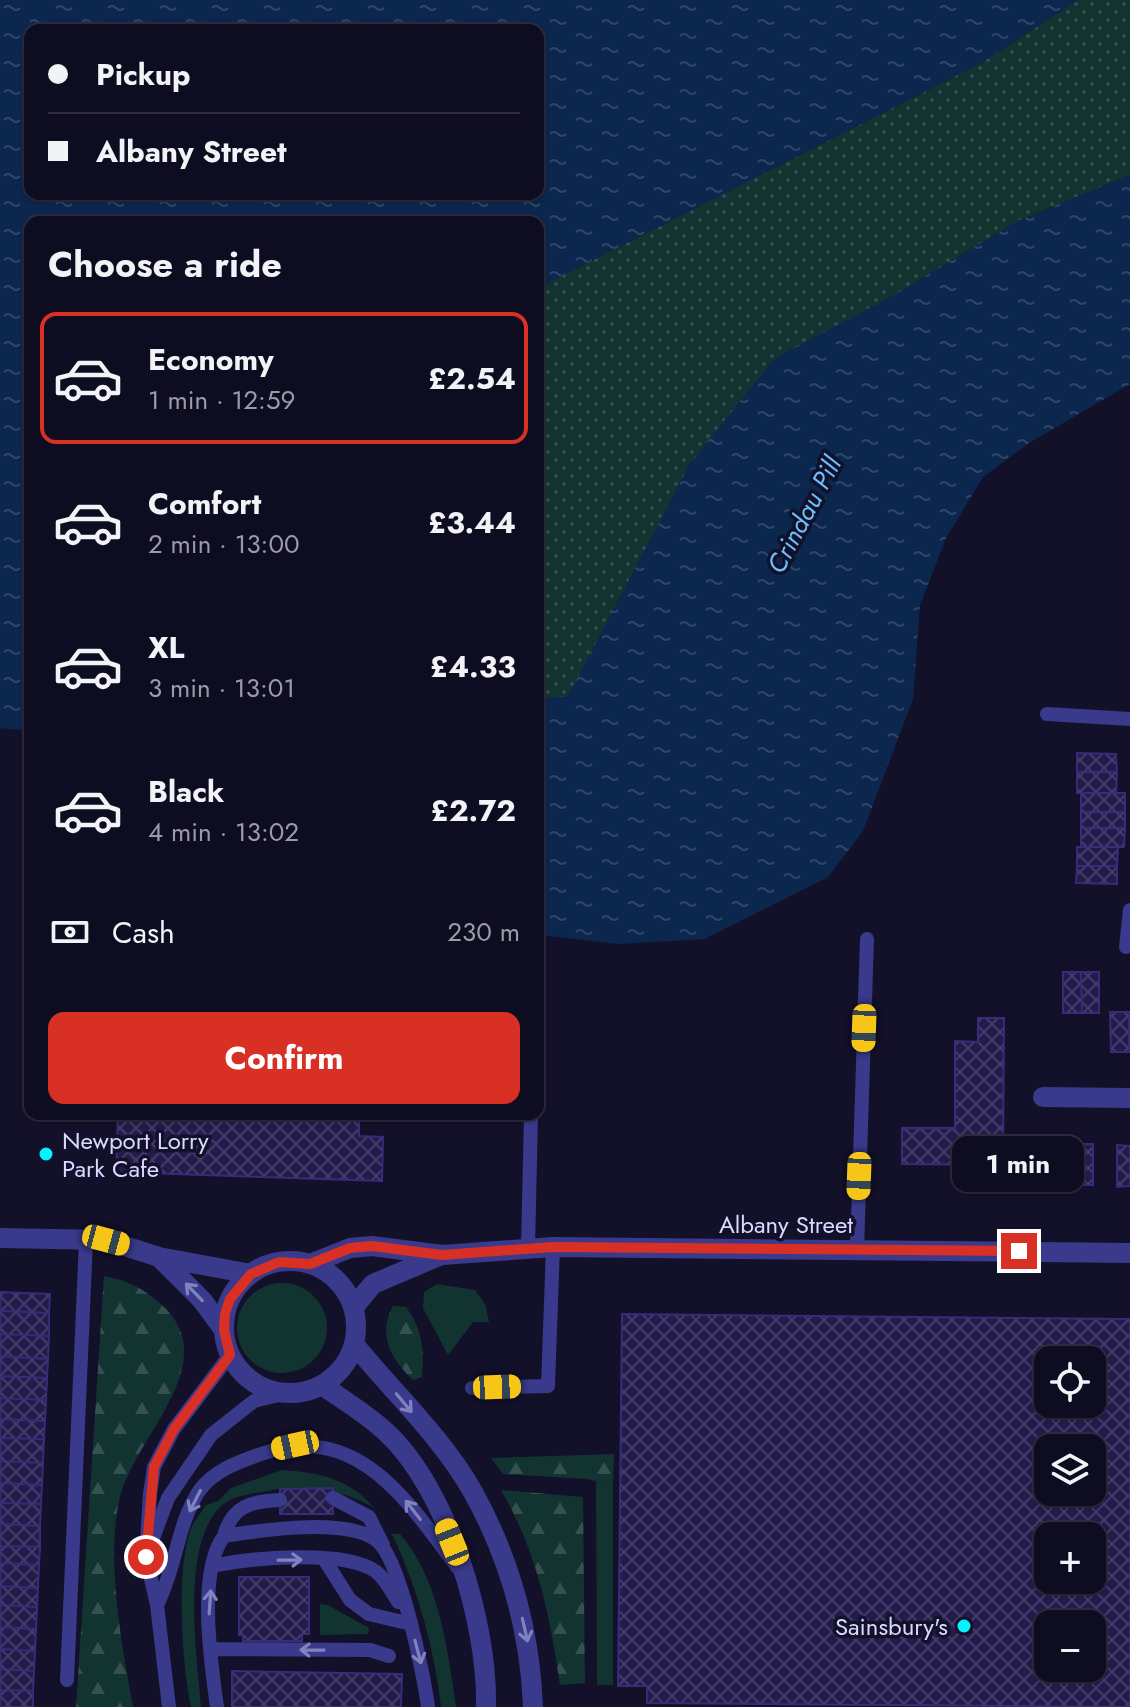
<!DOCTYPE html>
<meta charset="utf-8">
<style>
:root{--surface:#0e0c20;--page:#1c1a2d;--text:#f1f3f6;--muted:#9b9ba5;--line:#2e2c3e;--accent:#d93025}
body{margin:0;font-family:Jost,sans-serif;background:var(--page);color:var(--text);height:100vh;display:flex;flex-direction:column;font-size:30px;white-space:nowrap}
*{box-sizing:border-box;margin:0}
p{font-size:26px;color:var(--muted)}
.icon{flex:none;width:44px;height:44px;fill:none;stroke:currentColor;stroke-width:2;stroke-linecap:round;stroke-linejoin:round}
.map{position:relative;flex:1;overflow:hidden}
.panel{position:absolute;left:24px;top:216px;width:520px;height:904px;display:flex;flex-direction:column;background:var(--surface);border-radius:16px;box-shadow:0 2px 6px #0004,0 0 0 2px var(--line)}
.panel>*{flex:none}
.top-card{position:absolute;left:24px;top:24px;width:520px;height:176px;border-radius:16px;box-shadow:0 2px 6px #0004,0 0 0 2px var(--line);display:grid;align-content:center;height:176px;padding:0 24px;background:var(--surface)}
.tools{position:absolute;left:1034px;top:1346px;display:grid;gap:16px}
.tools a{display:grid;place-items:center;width:72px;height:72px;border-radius:16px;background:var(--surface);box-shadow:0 2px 6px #0004,0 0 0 2px var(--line);font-size:40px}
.end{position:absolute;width:36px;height:36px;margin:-18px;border:10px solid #d93025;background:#fff;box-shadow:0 0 0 4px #fff}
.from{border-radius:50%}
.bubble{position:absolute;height:56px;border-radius:16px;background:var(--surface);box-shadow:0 2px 6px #0004,0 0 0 2px var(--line);font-size:26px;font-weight:700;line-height:56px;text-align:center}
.car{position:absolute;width:24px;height:48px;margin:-24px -12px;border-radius:10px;box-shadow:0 0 6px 2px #0007;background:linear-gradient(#f5c518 24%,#345 0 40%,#f5c518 0 76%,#345 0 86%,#f5c518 0)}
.top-card b{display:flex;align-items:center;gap:28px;height:76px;font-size:30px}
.top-card b+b{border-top:2px solid var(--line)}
.top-card i{width:20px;height:20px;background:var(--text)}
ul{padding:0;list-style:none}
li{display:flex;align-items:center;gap:24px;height:132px;margin:0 16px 12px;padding:0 8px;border:4px solid transparent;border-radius:16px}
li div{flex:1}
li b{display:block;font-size:30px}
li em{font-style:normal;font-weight:700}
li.active{border-color:var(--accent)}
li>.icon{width:72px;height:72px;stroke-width:1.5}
h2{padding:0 24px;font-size:36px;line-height:96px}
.pay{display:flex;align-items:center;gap:20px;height:88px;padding:0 24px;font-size:30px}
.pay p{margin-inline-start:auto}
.cta{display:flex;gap:16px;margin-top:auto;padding:16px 24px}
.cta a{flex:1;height:92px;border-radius:16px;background:var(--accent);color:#fff;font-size:32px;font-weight:700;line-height:92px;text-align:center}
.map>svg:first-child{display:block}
.grass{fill:#123431}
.forest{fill:url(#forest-firs)}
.garden{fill:url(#garden-dots)}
.water{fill:url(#water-ripples);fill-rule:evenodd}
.building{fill:url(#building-cross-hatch);stroke:#372c79;stroke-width:2;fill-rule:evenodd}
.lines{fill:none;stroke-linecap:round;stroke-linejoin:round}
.lane{stroke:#393a8b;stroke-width:14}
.street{stroke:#393a8b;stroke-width:20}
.oneway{stroke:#8282bf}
.route{stroke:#d93025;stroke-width:10}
.poi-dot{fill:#05f3ff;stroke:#13102a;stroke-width:3}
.labels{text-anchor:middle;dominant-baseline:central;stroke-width:7;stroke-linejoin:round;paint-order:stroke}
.poi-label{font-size:24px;fill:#dbd9ff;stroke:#13102a;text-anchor:start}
.street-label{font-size:24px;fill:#dbd9ff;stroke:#13102a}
.water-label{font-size:26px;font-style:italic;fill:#67c1ff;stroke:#13102a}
</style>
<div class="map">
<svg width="1130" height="1707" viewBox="0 0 1130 1707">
<defs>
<pattern id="forest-firs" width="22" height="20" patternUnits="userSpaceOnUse" patternTransform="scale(2)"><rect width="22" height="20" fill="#123431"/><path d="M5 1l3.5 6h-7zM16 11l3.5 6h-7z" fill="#345150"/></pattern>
<pattern id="garden-dots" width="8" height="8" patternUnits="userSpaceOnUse" patternTransform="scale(2)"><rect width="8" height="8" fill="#123431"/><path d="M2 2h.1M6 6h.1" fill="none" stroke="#345150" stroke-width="1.8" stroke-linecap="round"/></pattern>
<pattern id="water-ripples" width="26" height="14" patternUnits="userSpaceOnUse" patternTransform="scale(2)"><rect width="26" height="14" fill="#0b274e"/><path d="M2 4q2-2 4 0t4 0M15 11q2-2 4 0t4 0" fill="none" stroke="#2e4669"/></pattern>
<pattern id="building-cross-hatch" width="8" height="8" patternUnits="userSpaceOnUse" patternTransform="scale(2)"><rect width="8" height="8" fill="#221b4c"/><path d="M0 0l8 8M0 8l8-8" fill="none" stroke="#423c67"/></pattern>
</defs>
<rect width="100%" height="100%" fill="#13102a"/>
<path class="grass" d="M237 1328a45 45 0 1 1 90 0a45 45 0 1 1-90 0Z
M437 1284 475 1290 485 1304 489 1322H473L448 1355 423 1308 424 1292Z
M282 1470C316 1472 351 1479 373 1507 336 1488 308 1484 267 1491 252 1494 233 1495 221 1506 180 1546 197 1655 201 1707H191C182 1665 176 1572 190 1531 193 1522 201 1513 206 1505L218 1501 231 1488Z
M596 1481 613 1486V1685H597Z
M392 1534H400C439 1578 448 1651 456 1707H441C434 1647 418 1589 392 1534Z
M320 1604 328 1605 369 1628 368 1634 320 1635Z"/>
<path class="forest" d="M104 1276C128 1280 144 1289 162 1305 226 1364 132 1438 119 1501 106 1563 122 1645 133 1707H76Z
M393 1306 406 1307C423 1331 424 1348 422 1377L413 1380C391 1359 377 1335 393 1306Z
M614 1454 613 1486 588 1479 503 1474 491 1458Z
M501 1490 583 1497 585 1683 560 1685C550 1615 537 1552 501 1490Z"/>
<path class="garden" d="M1078 0H1130V175L1018 221 901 291 691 462 568 697 538 699V288L981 63Z"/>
<path class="water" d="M0 0H1078L981 63 538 288V222H30V731L0 728ZM30 30H538V194H30Z
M1130 175V384L1029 443 983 477 946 538 920 605 913 699 863 831 828 877 705 939 619 944 538 935V699L568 696 691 462 775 358 901 291 1018 221Z"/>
<path class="building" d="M1077 753 1116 754 1117 772H1077Z
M1077 772H1117L1116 793H1077Z
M1081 793H1125V812H1081Z
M1081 812H1125V828H1081Z
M1081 828H1125L1124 847H1081Z
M1077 847H1118L1117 866H1077Z
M1077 866H1117V884L1076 883Z
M1063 972H1081L1082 1013H1063Z
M1081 972H1099V1013H1082Z
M1110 1012H1129V1052H1111Z
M978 1018H1004L1003 1165 902 1164V1128H955V1041L978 1042Z
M118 1114H359V1136L383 1137 382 1181 116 1172Z
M1037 1144 1055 1145V1185H1037Z
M1073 1144V1185H1055V1145Z
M1073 1144H1093V1185H1073Z
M1117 1145 1130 1146V1186L1117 1187Z
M0 1292 50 1294 49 1313 0 1311Z
M0 1311 49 1313V1336L0 1334Z
M622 1314 1130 1319V1707L647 1703V1686H618ZM1048 1360H1092V1404H1048ZM1048 1448H1092V1492H1048ZM1048 1536H1092V1580H1048ZM1048 1624H1092V1668H1048Z
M0 1334 49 1336 48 1359 0 1356Z
M0 1356 48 1359 47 1378 0 1376Z
M0 1376 47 1378 46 1400 0 1398Z
M0 1398 46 1400 45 1421 0 1419Z
M0 1419 45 1421 44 1439 0 1438Z
M0 1438 44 1439 43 1463 0 1461Z
M0 1461 43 1463 42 1485 0 1483Z
M0 1483 42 1485 41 1504 0 1503Z
M333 1488V1514H280V1489Z
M0 1503 41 1504 40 1526 0 1524Z
M0 1524 40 1526V1547L0 1546Z
M0 1546 40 1547 39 1565 0 1563Z
M0 1563 39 1565 38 1588 0 1586Z
M239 1577H309V1634H302V1641H243V1635H239Z
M0 1586 38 1588 37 1607 0 1605Z
M0 1605 37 1607 36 1629 0 1627Z
M0 1627 36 1629 35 1651 0 1649Z
M0 1649 35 1651 34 1671 0 1669Z
M0 1669 34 1671 33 1691 0 1690Z
M232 1671 402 1674 401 1707H232Z
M0 1690 33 1691V1707H0Z"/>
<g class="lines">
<path class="lane" d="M1047 714 1130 719
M1126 947 1130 910
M528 1248 531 1114
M857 1250 867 939
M472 1388 548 1386 553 1247
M333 1498 369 1517 383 1545
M224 1536C232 1506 251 1501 280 1500
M152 1541 168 1498 211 1435 254 1401 287 1393
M324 1559 350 1600 369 1614 411 1624
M212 1566C250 1558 343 1549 375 1571 385 1578 392 1592 398 1602
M157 1605C176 1568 177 1525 199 1491 213 1471 238 1462 261 1454 358 1420 408 1502 458 1568
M210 1649 370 1650 389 1656
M67 1680 86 1240
M169 1707 157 1605 146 1557 150 1494 154 1467 174 1429 230 1355
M217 1707C211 1663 197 1572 224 1536 262 1530 342 1518 375 1539 400 1555 424 1676 428 1707"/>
<path class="street" d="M1043 1097 1130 1098
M0 1238 106 1240 159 1257 251 1274
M159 1257 202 1300 224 1330
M224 1327a66 66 0 1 1 132 0a66 66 0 1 1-132 0Z
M310 1264 350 1248 372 1246 442 1255 553 1247 1130 1253
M353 1308 373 1284 439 1256
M354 1344C393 1392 442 1437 473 1492 510 1559 530 1630 533 1707
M322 1385C343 1400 367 1414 386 1432 448 1489 488 1624 486 1707"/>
</g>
<defs><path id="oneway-shaft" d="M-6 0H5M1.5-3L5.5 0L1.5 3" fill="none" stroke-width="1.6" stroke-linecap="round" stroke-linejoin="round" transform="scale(2)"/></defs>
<g class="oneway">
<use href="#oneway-shaft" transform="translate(194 1292) rotate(-134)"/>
<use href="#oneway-shaft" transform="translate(404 1403) rotate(50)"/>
<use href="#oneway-shaft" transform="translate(195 1501) rotate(117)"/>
<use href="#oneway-shaft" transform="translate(413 1510) rotate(-128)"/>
<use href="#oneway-shaft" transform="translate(290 1560) rotate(-1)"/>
<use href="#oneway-shaft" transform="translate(210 1602) rotate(-86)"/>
<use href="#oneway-shaft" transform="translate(525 1630) rotate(77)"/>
<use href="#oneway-shaft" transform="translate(312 1650) rotate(-179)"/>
<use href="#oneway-shaft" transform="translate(418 1652) rotate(75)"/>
</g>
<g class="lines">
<path class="route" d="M146 1557 154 1467 174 1429 230 1355 224 1330 225 1314 230 1299 251 1274 279 1262 310 1264 350 1248 372 1246 442 1255 553 1247 1019 1251"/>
</g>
<g class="poi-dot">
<circle cx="46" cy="1154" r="8"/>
<circle cx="964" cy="1626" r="8"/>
</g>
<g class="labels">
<g class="poi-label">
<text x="62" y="1140">Newport Lorry<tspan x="62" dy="28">Park Cafe</tspan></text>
<text x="948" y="1626" text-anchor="end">Sainsbury's</text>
</g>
<g class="street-label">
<text x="786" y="1224">Albany Street</text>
</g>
<g class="water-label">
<text transform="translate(804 515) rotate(-62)">Crindau Pill</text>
</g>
</g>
</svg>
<div class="tools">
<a><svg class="icon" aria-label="locate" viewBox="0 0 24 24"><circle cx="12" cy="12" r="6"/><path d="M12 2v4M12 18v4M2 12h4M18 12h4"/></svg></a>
<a><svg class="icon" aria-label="layers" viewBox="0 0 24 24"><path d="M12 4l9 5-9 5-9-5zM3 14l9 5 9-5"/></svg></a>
<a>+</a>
<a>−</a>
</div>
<i class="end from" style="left:146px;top:1557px"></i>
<i class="end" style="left:1019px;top:1251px"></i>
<div class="bubble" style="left:952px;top:1136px;width:132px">1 min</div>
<i class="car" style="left:864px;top:1028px;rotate:182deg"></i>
<i class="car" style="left:859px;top:1176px;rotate:182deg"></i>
<i class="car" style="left:106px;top:1240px;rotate:105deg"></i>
<i class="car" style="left:497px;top:1387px;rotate:88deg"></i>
<i class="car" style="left:295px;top:1445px;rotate:258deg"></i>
<i class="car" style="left:452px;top:1542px;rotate:338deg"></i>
<div class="top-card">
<b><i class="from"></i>Pickup</b>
<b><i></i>Albany Street</b>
</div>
<section class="panel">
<h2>Choose a ride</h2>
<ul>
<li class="active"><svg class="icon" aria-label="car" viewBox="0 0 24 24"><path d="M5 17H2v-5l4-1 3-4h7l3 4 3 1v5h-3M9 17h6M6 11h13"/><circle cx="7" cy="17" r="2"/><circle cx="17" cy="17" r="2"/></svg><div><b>Economy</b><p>1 min · 12:59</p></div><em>£2.54</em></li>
<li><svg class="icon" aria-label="car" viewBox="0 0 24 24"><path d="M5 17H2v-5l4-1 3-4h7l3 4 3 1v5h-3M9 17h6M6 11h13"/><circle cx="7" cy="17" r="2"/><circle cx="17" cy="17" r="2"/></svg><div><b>Comfort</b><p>2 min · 13:00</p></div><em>£3.44</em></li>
<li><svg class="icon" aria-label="car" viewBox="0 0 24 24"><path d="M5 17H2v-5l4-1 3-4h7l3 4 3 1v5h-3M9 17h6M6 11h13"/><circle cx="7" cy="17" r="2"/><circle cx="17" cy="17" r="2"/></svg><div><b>XL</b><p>3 min · 13:01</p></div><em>£4.33</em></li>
<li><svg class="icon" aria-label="car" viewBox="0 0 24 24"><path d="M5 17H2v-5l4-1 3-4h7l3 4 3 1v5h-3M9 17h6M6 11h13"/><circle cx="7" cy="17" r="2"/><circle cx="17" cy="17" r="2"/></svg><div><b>Black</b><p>4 min · 13:02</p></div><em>£2.72</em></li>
</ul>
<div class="pay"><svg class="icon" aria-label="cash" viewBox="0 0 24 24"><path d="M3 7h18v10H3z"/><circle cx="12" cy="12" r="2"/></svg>Cash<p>230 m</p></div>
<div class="cta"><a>Confirm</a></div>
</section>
</div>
